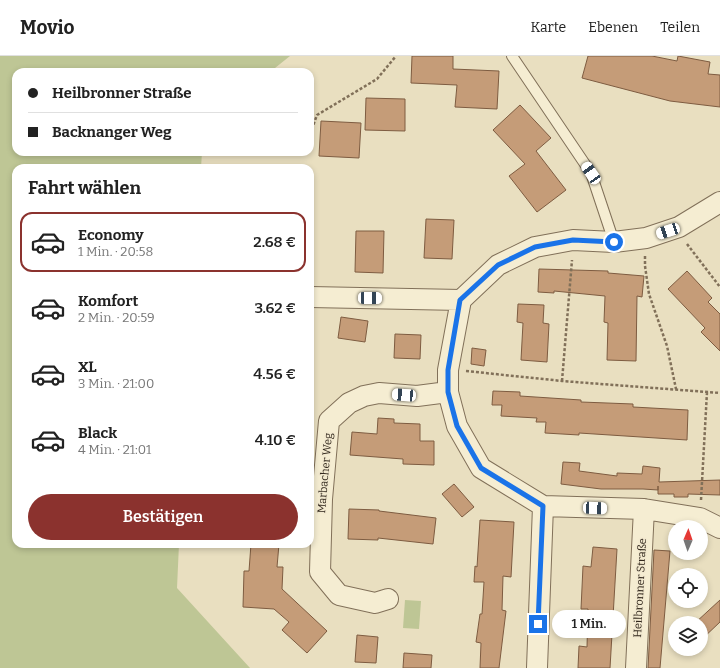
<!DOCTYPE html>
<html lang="de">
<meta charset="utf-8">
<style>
:root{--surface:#fff;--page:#f2f2f2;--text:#222;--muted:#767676;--line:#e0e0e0;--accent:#8b322e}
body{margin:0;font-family:Bitter,serif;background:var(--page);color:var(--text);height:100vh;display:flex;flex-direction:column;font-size:15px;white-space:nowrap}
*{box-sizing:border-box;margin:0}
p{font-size:13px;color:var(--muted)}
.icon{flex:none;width:22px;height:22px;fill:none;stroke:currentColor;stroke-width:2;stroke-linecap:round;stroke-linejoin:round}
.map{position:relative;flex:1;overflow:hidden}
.panel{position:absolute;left:12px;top:108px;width:302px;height:384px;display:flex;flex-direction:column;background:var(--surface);border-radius:12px;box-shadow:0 2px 6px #0003}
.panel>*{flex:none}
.hud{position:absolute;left:12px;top:12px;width:302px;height:88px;border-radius:12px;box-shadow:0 2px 6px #0003;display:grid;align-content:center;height:88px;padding:0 16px;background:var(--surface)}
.needle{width:26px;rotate:2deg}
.tools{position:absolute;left:668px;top:464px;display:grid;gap:8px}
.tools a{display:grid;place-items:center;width:40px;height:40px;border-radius:50%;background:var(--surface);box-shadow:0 2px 6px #0003;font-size:20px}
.end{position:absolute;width:18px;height:18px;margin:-9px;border:5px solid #1a73e8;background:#fff;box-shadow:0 0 0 2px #fff}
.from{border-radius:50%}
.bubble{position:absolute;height:28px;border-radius:14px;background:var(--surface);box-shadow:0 2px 6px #0003;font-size:13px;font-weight:600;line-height:28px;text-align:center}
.car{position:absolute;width:12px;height:24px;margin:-12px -6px;border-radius:5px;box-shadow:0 0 3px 1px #0007;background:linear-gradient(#fff 24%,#345 0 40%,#fff 0 76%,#345 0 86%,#fff 0)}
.hud b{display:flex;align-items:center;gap:14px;height:38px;font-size:15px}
.hud b+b{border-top:1px solid var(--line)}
.hud i{width:10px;height:10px;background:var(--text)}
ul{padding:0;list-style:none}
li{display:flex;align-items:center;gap:12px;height:60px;margin:0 8px 6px;padding:0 8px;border:2px solid transparent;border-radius:12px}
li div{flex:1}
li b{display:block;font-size:15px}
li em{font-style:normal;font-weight:600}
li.active{border-color:var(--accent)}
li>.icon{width:36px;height:36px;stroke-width:1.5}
h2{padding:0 16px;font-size:18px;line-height:48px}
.primary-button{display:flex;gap:8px;margin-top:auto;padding:8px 16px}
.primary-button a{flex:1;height:46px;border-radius:24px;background:var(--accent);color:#fff;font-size:16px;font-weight:600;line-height:46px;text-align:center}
header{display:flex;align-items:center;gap:24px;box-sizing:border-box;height:56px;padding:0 20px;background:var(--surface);border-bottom:1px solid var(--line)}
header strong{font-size:19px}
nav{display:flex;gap:22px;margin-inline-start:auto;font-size:14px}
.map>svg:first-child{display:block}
.green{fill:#bec695}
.building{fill:#c59c78;stroke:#7e5c41}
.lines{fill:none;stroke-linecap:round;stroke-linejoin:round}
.lane-casing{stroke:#817059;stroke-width:12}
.street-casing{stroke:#817059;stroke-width:22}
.path{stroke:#817059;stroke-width:2.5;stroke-dasharray:3 2;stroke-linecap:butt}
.lane{stroke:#f5edd2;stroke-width:10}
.street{stroke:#f5edd2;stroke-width:20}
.route{stroke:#1a73e8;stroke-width:5}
.labels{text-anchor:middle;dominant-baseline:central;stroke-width:3;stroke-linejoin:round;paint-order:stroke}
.street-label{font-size:11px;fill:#32281d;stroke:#f2e9cf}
</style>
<header>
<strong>Movio</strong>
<nav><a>Karte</a><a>Ebenen</a><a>Teilen</a></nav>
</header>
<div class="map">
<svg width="720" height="612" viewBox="0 0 720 612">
<rect width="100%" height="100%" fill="#e9dfc0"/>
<path class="green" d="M0 0H290L270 16H16V96H202L201 112H16V488H179L177 532 250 612H0Z
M405 544 421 545 419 573 403 572Z"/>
<path class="building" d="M412 0H453V13L499 15 497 53 455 51 457 29 411 27Z
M588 0H652L677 5 678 0 710 6 708 18 720 19V51L670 45 582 22Z
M366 42 405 43V75L365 74Z
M520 49 551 82 536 95 566 134 537 156 509 120 525 108 493 74Z
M321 65 361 67 359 102 319 100Z
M426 163 454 164 452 203 424 202Z
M356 175H384L383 217 355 216Z
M539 213 608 215V217L644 220 642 241 637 240 636 305 607 304 608 267 604 266 605 240 554 235V237L538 236Z
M687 215 712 242 708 246 720 258V295L701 276 705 272 668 233Z
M518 248 544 249 543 267 549 268 547 306 521 304 523 267 517 266Z
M341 261 368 265 365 286 338 282Z
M395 278 421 279 420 303 394 302Z
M472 292 486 294 484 310 471 308Z
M493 335 520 336V340L581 344V346L633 348V351L688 354 687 384 579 377V379L545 377 546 366H536L537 362 501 360 502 349H492Z
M378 362 394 363V367L420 368V385H434V409L403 408V403L350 399 352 376 377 378Z
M563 406 580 407 579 415 617 420V417L642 418 643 410 660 412 659 426 720 424V439L688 438V441H674V438H658V430V434L643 433H601L561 428Z
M454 428 474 451 462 461 442 438Z
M349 453 379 454V455L436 462 433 488 378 482V484L348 483Z
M480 464 514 466 511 521 503 520 502 554 506 555 499 612H480L481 587 476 586 480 558H482L484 526H474L475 510 477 511Z
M251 488H279L277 511H283L282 533 327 575 307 597 282 574 289 566 274 553 243 551 244 515H249Z
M593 491 617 493 610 612H578L579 590 587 591 588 553H581L583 510 591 511Z
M654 494 670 495 660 612H648Z
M720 544V566L701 584V567H695Z
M357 579 378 581 376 607 355 606Z
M404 597 432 599 431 612H403Z"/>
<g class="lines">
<defs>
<path id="lane" d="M512 0 591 117 614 186"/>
<path id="street" d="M720 146 679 171 646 182 614 186 573 184 535 191 498 209 461 244 448 314V336L457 370 481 412 543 450 644 453 700 462 720 472
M310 241 461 244
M388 543 375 547 339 539 320 516 322 443 329 365 349 347 364 340 379 337 417 340 448 336
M537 612 543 450
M636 612 644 453"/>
</defs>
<use href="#lane" class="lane-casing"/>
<use href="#street" class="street-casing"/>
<path class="path" d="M310 78 317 59 377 23 396 0
M687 188 720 231
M645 200V210L649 238 667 290 676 333
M466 315 562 325 720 337
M562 325 572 204
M701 444 707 336"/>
<use href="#lane" class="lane"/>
<use href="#street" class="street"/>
</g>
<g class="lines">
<path class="route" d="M538 568 543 450 481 412 457 370 448 336V314L460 244 498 209 535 191 573 184 614 186"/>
</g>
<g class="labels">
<g class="street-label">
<text transform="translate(325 417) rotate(-85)">Marbacher Weg</text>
<text transform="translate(640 532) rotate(-87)">Heilbronner Straße</text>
</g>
</g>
</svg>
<div class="tools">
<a><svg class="needle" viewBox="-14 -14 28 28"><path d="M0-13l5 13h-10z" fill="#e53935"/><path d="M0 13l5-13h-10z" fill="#767676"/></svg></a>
<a><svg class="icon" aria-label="locate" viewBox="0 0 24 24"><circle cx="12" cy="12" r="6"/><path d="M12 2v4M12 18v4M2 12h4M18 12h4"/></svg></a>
<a><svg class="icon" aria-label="layers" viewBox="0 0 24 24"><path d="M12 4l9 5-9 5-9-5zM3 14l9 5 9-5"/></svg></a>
</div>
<i class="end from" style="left:614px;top:186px"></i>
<i class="end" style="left:538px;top:568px"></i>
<div class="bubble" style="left:552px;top:554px;width:74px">1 Min.</div>
<i class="car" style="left:591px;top:117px;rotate:326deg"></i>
<i class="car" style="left:668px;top:175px;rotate:252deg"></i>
<i class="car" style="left:370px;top:242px;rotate:91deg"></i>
<i class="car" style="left:404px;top:339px;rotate:274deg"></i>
<i class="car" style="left:595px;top:452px;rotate:92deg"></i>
<div class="hud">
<b><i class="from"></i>Heilbronner Straße</b>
<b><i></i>Backnanger Weg</b>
</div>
<section class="panel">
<h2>Fahrt wählen</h2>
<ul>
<li class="active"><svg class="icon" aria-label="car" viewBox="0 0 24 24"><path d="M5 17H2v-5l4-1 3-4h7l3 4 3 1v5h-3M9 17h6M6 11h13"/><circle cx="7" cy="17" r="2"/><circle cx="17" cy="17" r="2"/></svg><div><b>Economy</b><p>1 Min. · 20:58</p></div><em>2.68 €</em></li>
<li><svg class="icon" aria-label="car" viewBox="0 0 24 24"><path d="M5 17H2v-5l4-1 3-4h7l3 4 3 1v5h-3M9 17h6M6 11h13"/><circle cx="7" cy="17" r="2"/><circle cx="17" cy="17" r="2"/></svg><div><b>Komfort</b><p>2 Min. · 20:59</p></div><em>3.62 €</em></li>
<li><svg class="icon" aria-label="car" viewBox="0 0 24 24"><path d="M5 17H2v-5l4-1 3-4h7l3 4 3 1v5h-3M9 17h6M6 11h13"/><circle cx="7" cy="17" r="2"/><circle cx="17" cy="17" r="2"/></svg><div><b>XL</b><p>3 Min. · 21:00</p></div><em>4.56 €</em></li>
<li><svg class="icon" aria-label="car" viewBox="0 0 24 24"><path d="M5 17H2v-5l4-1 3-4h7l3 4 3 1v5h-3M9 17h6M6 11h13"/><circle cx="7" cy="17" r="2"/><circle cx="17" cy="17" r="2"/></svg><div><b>Black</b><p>4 Min. · 21:01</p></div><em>4.10 €</em></li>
</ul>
<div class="primary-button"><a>Bestätigen</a></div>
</section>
</div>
